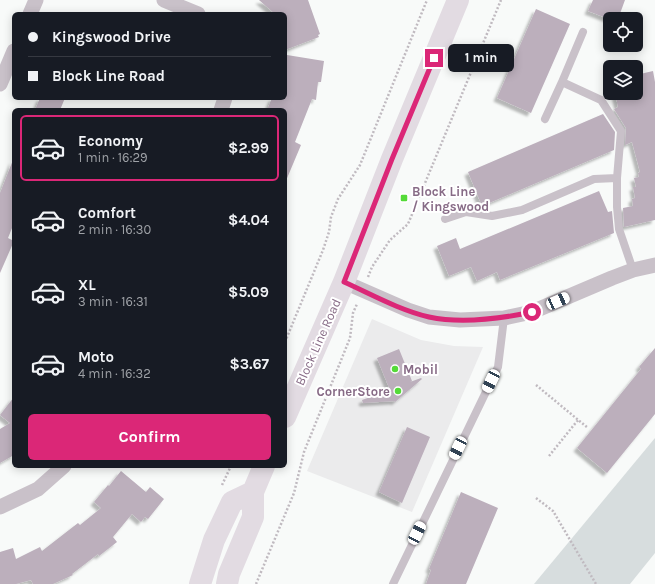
<!DOCTYPE html>
<meta charset="utf-8">
<style>
:root{--surface:#171b24;--page:#242831;--text:#f1f3f6;--muted:#9ea1a6;--line:#363941;--accent:#db2777}
body{margin:0;font-family:Karla,sans-serif;background:var(--page);color:var(--text);height:100vh;display:flex;flex-direction:column;font-size:15px;white-space:nowrap}
*{box-sizing:border-box;margin:0}
p{font-size:13px;color:var(--muted)}
.icon{flex:none;width:22px;height:22px;fill:none;stroke:currentColor;stroke-width:2;stroke-linecap:round;stroke-linejoin:round}
.map{position:relative;flex:1;overflow:hidden}
.side{position:absolute;left:12px;top:108px;width:275px;height:360px;display:flex;flex-direction:column;background:var(--surface);border-radius:6px;box-shadow:0 2px 10px #0003}
.side>*{flex:none}
.banner{position:absolute;left:12px;top:12px;width:275px;height:88px;border-radius:6px;box-shadow:0 2px 10px #0003;display:grid;align-content:center;height:88px;padding:0 16px;background:var(--surface)}
.fabs{position:absolute;left:603px;top:12px;display:grid;gap:8px}
.fabs a{display:grid;place-items:center;width:40px;height:40px;border-radius:6px;background:var(--surface);box-shadow:0 2px 10px #0003;font-size:20px}
.end{position:absolute;width:18px;height:18px;margin:-9px;border:5px solid #db2777;background:#fff;box-shadow:0 0 0 2px #fff}
.from{border-radius:50%}
.bubble{position:absolute;height:28px;border-radius:6px;background:var(--surface);box-shadow:0 2px 10px #0003;font-size:13px;font-weight:700;line-height:28px;text-align:center}
.car{position:absolute;width:12px;height:24px;margin:-12px -6px;border-radius:5px;box-shadow:0 0 3px 1px #0007;background:linear-gradient(#fff 24%,#345 0 40%,#fff 0 76%,#345 0 86%,#fff 0)}
.banner b{display:flex;align-items:center;gap:14px;height:38px;font-size:15px}
.banner b+b{border-top:1px solid var(--line)}
.banner i{width:10px;height:10px;background:var(--text)}
ul{padding:7px 0 0;list-style:none}
li{display:flex;align-items:center;gap:12px;height:66px;margin:0 8px 6px;padding:0 8px;border:2px solid transparent;border-radius:6px}
li div{flex:1}
li b{display:block;font-size:15px}
li em{font-style:normal;font-weight:700}
li.selected{border-color:var(--accent)}
li>.icon{width:36px;height:36px;stroke-width:1.5}
.action{display:flex;gap:8px;margin-top:auto;padding:8px 16px}
.action a{flex:1;height:46px;border-radius:6px;background:var(--accent);color:#fff;font-size:16px;font-weight:700;line-height:46px;text-align:center}
.map>svg:first-child{display:block}
.built{fill:#ebebec}
.green{fill:#d7ddde}
.building{fill:#bcafbc;filter:url(#shadow)}
.lines{fill:none;stroke-linecap:round;stroke-linejoin:round}
.path{stroke:#c0bac0;stroke-width:2.5;stroke-dasharray:2 2;stroke-linecap:butt}
.lane{stroke:#c9c1c9;stroke-width:8}
.street{stroke:#c9c1c9;stroke-width:15}
.secondary{stroke:#e2dbe2;stroke-width:22}
.route{stroke:#db2777;stroke-width:5}
.poi-dot{fill:#54da38;stroke:#fff;stroke-width:1.5}
.labels{text-anchor:middle;dominant-baseline:central;stroke-width:4;stroke-linejoin:round;paint-order:stroke}
.poi-label{font-size:13px;font-weight:bold;fill:#876b86;stroke:#fff;text-anchor:start}
.street-label{font-size:13px;fill:#876b86;stroke:#fff}
</style>
<div class="map">
<svg width="655" height="584" viewBox="0 0 655 584">
<defs>
<filter id="shadow"><feDropShadow dx="-3.5" dy="3.5" stdDeviation="1" flood-color="#0004"/></filter>
</defs>
<rect width="100%" height="100%" fill="#f8faf9"/>
<path class="built" d="M372 319 421 340 454 346 483 347 412 512 307 471Z"/>
<path class="green" d="M655 438V553L630 584H534Z"/>
<path class="building" d="M259 0H308L320 34 318 35 319 37 285 50V14H275Z
M593 0H625L618 19H609L588 11Z
M536 9 570 24 531 113 497 98Z
M287 55 324 61 321 82H318L316 100 312 99 295 142 301 145 285 183V110H267L272 98H285V69Z
M653 71 655 82V220L624 227 623 208 633 206 632 199 635 198 633 187H636L634 178 639 177 638 173 640 172 632 142 625 145 626 128 614 109 618 107 615 93H636V75Z
M40 98H65L60 110H35Z
M603 114 615 132 614 150 482 206 468 172Z
M13 160 14 223 8 238 14 241 0 273V193Z
M599 191 608 212 612 211 614 233 500 280 497 272 477 281 471 267 449 276 437 246 456 238 460 249Z
M655 348V414L607 473 577 448 641 369 639 367Z
M399 349 412 381 410 382 421 378 422 379 395 402 394 401 363 403 362 400 390 390 377 358Z
M14 397V455L0 463V429L10 423 0 415Z
M407 427 430 437 402 503 379 492Z
M121 471 146 492 150 487 164 499 148 519 145 517 141 522 132 514 113 537 117 542 99 556 98 554 72 574 73 575 53 584H33L31 580 16 584H0V552L13 548 16 559 40 547 42 551 78 523 80 525 101 508 94 502 108 485 109 486Z
M461 492 498 508 466 584H426L431 570 429 569Z"/>
<g class="lines">
<path class="path" d="M368 277 372 267 390 240 408 224 501 0
M285 342 323 250 329 232 331 217 338 199 360 165 427 0
M536 385 588 428
M549 456 578 420
M222 485 231 466
M536 498 553 511 596 584
M256 584 294 493 304 452 350 338 353 313 357 304"/>
<path class="lane" d="M583 32 562 82 601 100 621 131 617 178V207L619 229 633 270
M545 119 562 82
M445 219 466 212 492 216 522 210 594 179 617 178
M393 584 498 367 504 318"/>
<path class="street" d="M164 0 198 14
M30 14 36 0
M0 84 14 51
M221 110 225 98
M344 282 408 310 429 317 460 320 504 318 532 312 612 278 633 270 655 265
M0 507 38 489 64 466"/>
<path class="secondary" d="M285 417 344 282 392 159 458 0
M200 584 214 540 232 502 253 492
M227 584 229 574 253 517V492L264 466"/>
</g>
<g class="lines">
<path class="route" d="M434 58 392 159 344 282C371 294 399 310 429 317 462 324 499 319 532 312"/>
</g>
<g class="poi-dot">
<rect x="400" y="194" width="8" height="8" rx="2"/>
<circle cx="395" cy="369" r="4"/>
<circle cx="398" cy="391" r="4"/>
</g>
<g class="labels">
<g class="poi-label">
<text x="412" y="191">Block Line<tspan x="412" dy="15">/ Kingswood</tspan></text>
<text x="403" y="369">Mobil</text>
<text x="390" y="391" text-anchor="end">CornerStore</text>
</g>
<g class="street-label">
<text transform="translate(318 342) rotate(-66)">Block Line Road</text>
</g>
</g>
</svg>
<div class="fabs">
<a><svg class="icon" aria-label="locate" viewBox="0 0 24 24"><circle cx="12" cy="12" r="6"/><path d="M12 2v4M12 18v4M2 12h4M18 12h4"/></svg></a>
<a><svg class="icon" aria-label="layers" viewBox="0 0 24 24"><path d="M12 4l9 5-9 5-9-5zM3 14l9 5 9-5"/></svg></a>
</div>
<i class="end from" style="left:532px;top:312px"></i>
<i class="end" style="left:434px;top:58px"></i>
<div class="bubble" style="left:448px;top:44px;width:66px">1 min</div>
<i class="car" style="left:558px;top:301px;rotate:66deg"></i>
<i class="car" style="left:491px;top:381px;rotate:206deg"></i>
<i class="car" style="left:458px;top:448px;rotate:206deg"></i>
<i class="car" style="left:417px;top:533px;rotate:26deg"></i>
<div class="banner">
<b><i class="from"></i>Kingswood Drive</b>
<b><i></i>Block Line Road</b>
</div>
<section class="side">
<ul>
<li class="selected"><svg class="icon" aria-label="car" viewBox="0 0 24 24"><path d="M5 17H2v-5l4-1 3-4h7l3 4 3 1v5h-3M9 17h6M6 11h13"/><circle cx="7" cy="17" r="2"/><circle cx="17" cy="17" r="2"/></svg><div><b>Economy</b><p>1 min · 16:29</p></div><em>$2.99</em></li>
<li><svg class="icon" aria-label="car" viewBox="0 0 24 24"><path d="M5 17H2v-5l4-1 3-4h7l3 4 3 1v5h-3M9 17h6M6 11h13"/><circle cx="7" cy="17" r="2"/><circle cx="17" cy="17" r="2"/></svg><div><b>Comfort</b><p>2 min · 16:30</p></div><em>$4.04</em></li>
<li><svg class="icon" aria-label="car" viewBox="0 0 24 24"><path d="M5 17H2v-5l4-1 3-4h7l3 4 3 1v5h-3M9 17h6M6 11h13"/><circle cx="7" cy="17" r="2"/><circle cx="17" cy="17" r="2"/></svg><div><b>XL</b><p>3 min · 16:31</p></div><em>$5.09</em></li>
<li><svg class="icon" aria-label="car" viewBox="0 0 24 24"><path d="M5 17H2v-5l4-1 3-4h7l3 4 3 1v5h-3M9 17h6M6 11h13"/><circle cx="7" cy="17" r="2"/><circle cx="17" cy="17" r="2"/></svg><div><b>Moto</b><p>4 min · 16:32</p></div><em>$3.67</em></li>
</ul>
<div class="action"><a>Confirm</a></div>
</section>
</div>
